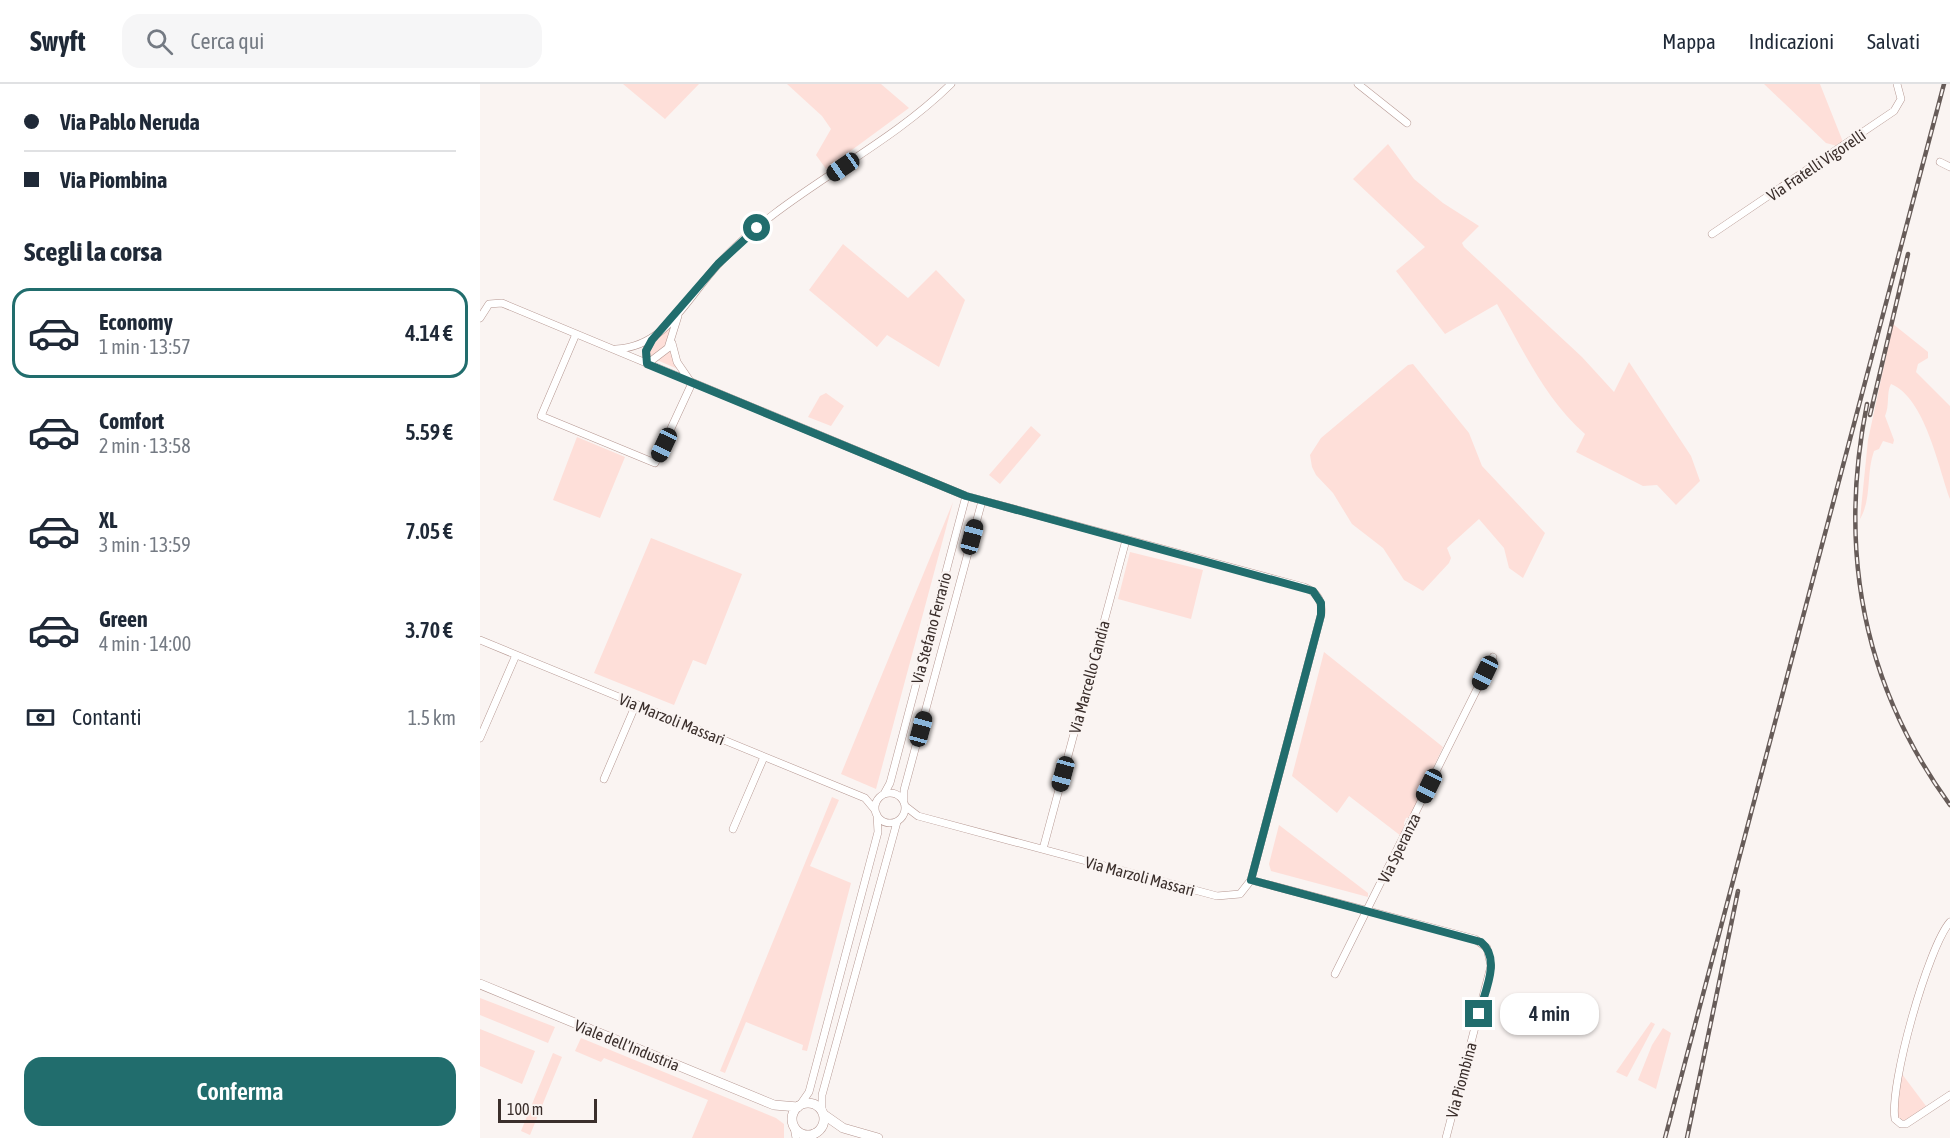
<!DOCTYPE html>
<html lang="it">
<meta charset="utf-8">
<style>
:root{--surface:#fff;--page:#f6f6f7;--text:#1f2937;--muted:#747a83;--line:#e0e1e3;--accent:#216d6d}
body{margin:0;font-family:"Asap Condensed",sans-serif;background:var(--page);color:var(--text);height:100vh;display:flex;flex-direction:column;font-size:22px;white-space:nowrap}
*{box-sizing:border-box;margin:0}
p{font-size:20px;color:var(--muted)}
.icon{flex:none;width:33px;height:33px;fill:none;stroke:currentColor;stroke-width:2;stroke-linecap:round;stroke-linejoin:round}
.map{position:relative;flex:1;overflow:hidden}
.sheet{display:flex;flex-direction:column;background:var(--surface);width:480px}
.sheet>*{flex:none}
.guide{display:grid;align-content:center;height:132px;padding:0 24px;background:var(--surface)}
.scale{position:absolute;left:18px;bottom:15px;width:99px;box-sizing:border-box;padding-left:6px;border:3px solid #3b2f2c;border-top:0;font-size:16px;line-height:21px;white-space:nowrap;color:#3b2f2c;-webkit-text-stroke:4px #faf4f2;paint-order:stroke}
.end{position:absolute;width:27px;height:27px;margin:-14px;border:8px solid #216d6d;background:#fff;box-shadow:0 0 0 3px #fff}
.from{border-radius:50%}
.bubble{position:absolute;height:42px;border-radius:18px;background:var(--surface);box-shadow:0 2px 4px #0004;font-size:20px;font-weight:600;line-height:42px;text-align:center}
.car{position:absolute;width:18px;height:36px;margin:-18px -9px;border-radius:8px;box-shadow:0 0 4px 2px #0007;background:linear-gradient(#222 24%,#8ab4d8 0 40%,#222 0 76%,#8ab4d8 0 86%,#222 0)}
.guide b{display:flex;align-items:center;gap:21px;height:57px;font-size:22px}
.guide b+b{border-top:2px solid var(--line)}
.guide i{width:15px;height:15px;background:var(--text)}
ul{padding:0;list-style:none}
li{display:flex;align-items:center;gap:18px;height:90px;margin:0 12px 9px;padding:0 12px;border:3px solid transparent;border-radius:18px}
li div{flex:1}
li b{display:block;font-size:22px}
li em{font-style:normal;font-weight:600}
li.current{border-color:var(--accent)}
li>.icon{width:54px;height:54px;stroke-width:1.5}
h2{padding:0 24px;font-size:27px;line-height:72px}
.pay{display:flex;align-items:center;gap:15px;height:66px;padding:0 24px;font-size:22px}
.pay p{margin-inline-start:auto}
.cta{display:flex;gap:12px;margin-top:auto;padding:12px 24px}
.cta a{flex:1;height:69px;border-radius:18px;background:var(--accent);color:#fff;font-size:24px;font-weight:600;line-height:69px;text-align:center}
header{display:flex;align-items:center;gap:36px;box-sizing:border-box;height:84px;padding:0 30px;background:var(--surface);border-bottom:2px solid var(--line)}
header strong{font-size:28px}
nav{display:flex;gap:33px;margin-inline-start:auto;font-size:21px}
.search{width:420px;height:54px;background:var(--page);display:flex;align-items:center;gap:15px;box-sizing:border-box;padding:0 21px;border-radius:18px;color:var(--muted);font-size:22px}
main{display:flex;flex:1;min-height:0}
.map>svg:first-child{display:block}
.green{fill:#fedfd9}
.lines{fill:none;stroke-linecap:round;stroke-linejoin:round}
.street-casing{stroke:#b59791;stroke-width:8}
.secondary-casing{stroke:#b59791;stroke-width:10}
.street{stroke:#fff;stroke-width:7}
.secondary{stroke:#fff;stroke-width:9}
.rail-casing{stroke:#675c59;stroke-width:4.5}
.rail{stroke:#faf4f2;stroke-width:2;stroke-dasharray:7;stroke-linecap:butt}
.route{stroke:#216d6d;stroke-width:8}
.labels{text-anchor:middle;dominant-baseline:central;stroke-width:5;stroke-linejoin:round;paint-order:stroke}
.street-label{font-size:16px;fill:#3b2f2c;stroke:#faf4f2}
</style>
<header>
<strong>Swyft</strong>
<div class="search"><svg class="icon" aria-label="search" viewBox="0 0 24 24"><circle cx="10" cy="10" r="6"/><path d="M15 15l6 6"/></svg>Cerca qui</div>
<nav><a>Mappa</a><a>Indicazioni</a><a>Salvati</a></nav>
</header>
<main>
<section class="sheet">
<div class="guide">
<b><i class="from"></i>Via Pablo Neruda</b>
<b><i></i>Via Piombina</b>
</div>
<h2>Scegli la corsa</h2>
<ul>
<li class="current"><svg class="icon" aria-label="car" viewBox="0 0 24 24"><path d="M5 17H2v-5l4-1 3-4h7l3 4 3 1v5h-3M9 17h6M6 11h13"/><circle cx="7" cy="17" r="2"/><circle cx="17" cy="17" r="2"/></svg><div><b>Economy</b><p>1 min · 13:57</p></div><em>4.14 €</em></li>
<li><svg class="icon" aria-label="car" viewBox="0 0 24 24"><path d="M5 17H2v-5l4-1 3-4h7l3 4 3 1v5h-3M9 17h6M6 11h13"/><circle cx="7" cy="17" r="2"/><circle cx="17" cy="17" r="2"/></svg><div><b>Comfort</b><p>2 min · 13:58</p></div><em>5.59 €</em></li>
<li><svg class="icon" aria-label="car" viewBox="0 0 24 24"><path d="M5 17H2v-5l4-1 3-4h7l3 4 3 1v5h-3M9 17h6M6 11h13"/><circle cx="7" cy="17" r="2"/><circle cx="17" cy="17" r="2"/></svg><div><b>XL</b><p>3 min · 13:59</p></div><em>7.05 €</em></li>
<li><svg class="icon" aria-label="car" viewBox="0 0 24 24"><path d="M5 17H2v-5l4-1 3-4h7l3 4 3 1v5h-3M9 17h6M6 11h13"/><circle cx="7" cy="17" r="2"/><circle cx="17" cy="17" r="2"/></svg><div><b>Green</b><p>4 min · 14:00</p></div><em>3.70 €</em></li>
</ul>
<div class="pay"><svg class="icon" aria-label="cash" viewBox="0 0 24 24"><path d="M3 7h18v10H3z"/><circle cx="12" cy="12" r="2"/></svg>Contanti<p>1.5 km</p></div>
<div class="cta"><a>Conferma</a></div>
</section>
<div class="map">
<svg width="1470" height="1054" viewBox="0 0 1470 1054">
<rect width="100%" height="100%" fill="#faf4f2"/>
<path class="green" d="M143 0H219L185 35Z
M307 0H401L429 24 346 85 336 71 351 45 342 32Z
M1284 0H1340L1363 58 1357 62 1346 59Z
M908 60 934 95 963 119 999 142 982 159 984 163 1102 273 1134 308 1149 278 1211 372 1220 397 1196 421 1177 401 1163 402 1096 368 1105 350C1065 315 1043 266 1017 220L965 250 916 187 945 163 873 95Z
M363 160 428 214 456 186 485 216 459 283 407 251 397 263 329 206Z
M1413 240 1448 268V274L1438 280 1436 288 1470 322V415C1458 382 1445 314 1411 300 1406 309 1410 321 1405 332L1414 356 1413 360 1403 357 1399 365 1394 367C1386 389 1392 415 1380 435L1388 356Z
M192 241 188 261 171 273C165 259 182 249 192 241Z
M191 264 200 286 177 276Z
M933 280 989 349 1002 382 1065 449 1043 494 1029 484 1024 464 999 435 967 464 971 474 969 479 943 507 924 496 903 464 872 440 853 409 836 391 832 383 830 371 841 354 928 281Z
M346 309 364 322 351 342 328 333 340 312Z
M551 342 561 351 520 400 509 391Z
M97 353 145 373 120 434 73 416Z
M473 418 396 705 361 690Z
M171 454 262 490 226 581 213 576 194 621 114 589Z
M650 468 723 486 711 535 638 515Z
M844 568 963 663 930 733 926 734 924 739 925 744 921 752 869 712 857 729 812 692Z
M352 713 359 716 330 782 371 799 327 967 322 966 323 961 266 938 245 989 240 987Z
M799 741 888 809V813L791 787 789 780Z
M0 914 75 943 68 959 0 931Z
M1171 938 1175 940 1147 993 1136 988Z
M1183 944 1191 949 1176 1005 1158 996 1172 961Z
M0 945 55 967 42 1000 0 982Z
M101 954 296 1034 304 1040V1054H212L228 1016 124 974 121 978 95 967Z
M73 969 82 973 50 1051 41 1047Z
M1422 990 1449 1026 1422 1038 1417 1034 1416 1016Z"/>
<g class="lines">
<defs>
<path id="street" d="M878 0 927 39
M1460 78 1470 83
M1232 150 1414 27 1421 15 1417 0
M0 234 9 220 22 219 486 412 824 503C837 508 843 517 841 531L771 796 760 810 737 812 438 732 425 722
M96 250 61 332 175 379 212 299
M192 259 197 278 210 297
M136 265C184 263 205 218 234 185 300 109 399 71 471 0
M167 280 188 264 198 232
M167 280 166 267 171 257
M0 556 385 714 395 726
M0 654 36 571
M124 695 156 620
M395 724a15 15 0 1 1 30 0a15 15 0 1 1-30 0Z
M404 710 410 699 486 412
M424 717V706L502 417
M253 745 284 673
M563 765 646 456
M771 796 995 855 1007 864 1011 882 966 1054
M1470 838C1448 863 1409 1002 1415 1035L1421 1040H1426L1470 1011
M855 890 1013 573
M320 1021 329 1008 398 748 397 731
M342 1028V1011L417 738
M314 1043 316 1054
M331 1054 334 1049"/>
<path id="secondary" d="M0 900 294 1021 318 1023
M312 1035a16 16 0 1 1 32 0a16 16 0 1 1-32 0Z
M343 1030 363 1044 398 1054"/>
</defs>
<use href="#street" class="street-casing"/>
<use href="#secondary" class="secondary-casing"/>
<use href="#street" class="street"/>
<use href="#secondary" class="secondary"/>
<defs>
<path id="rail" d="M1387 320C1358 465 1382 600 1470 721
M1390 331 1428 170
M1185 1054 1464 0
M1207 1054 1258 807"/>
</defs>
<use href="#rail" class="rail-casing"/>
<use href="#rail" class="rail"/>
</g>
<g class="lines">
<path class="route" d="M277 144 238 180 172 256 166 267 167 280 486 412 833 507 841 519V531L771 796 1001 858C1022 875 1004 909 999 930"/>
</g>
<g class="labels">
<g class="street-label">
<text transform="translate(1336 81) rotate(-34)">Via Fratelli Vigorelli</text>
<text transform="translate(451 544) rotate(-75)">Via Stefano Ferrario</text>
<text transform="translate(609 593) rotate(-75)">Via Marcello Candia</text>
<text transform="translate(192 635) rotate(22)">Via Marzoli Massari</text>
<text transform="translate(919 764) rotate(-64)">Via Speranza</text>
<text transform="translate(660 792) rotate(15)">Via Marzoli Massari</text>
<text transform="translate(147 961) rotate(22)">Viale dell'Industria</text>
<text transform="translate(981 996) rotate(-75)">Via Piombina</text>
</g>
</g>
</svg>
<div class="scale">100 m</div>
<i class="end from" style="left:277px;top:144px"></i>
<i class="end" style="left:999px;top:930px"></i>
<div class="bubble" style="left:1020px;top:909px;width:99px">4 min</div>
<i class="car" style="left:363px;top:83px;rotate:235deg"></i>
<i class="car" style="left:184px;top:361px;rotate:205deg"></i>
<i class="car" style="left:492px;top:453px;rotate:15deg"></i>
<i class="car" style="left:1005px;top:589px;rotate:206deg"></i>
<i class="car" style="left:441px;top:645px;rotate:15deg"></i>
<i class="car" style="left:583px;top:690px;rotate:195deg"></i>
<i class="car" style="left:949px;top:702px;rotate:206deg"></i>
</div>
</main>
